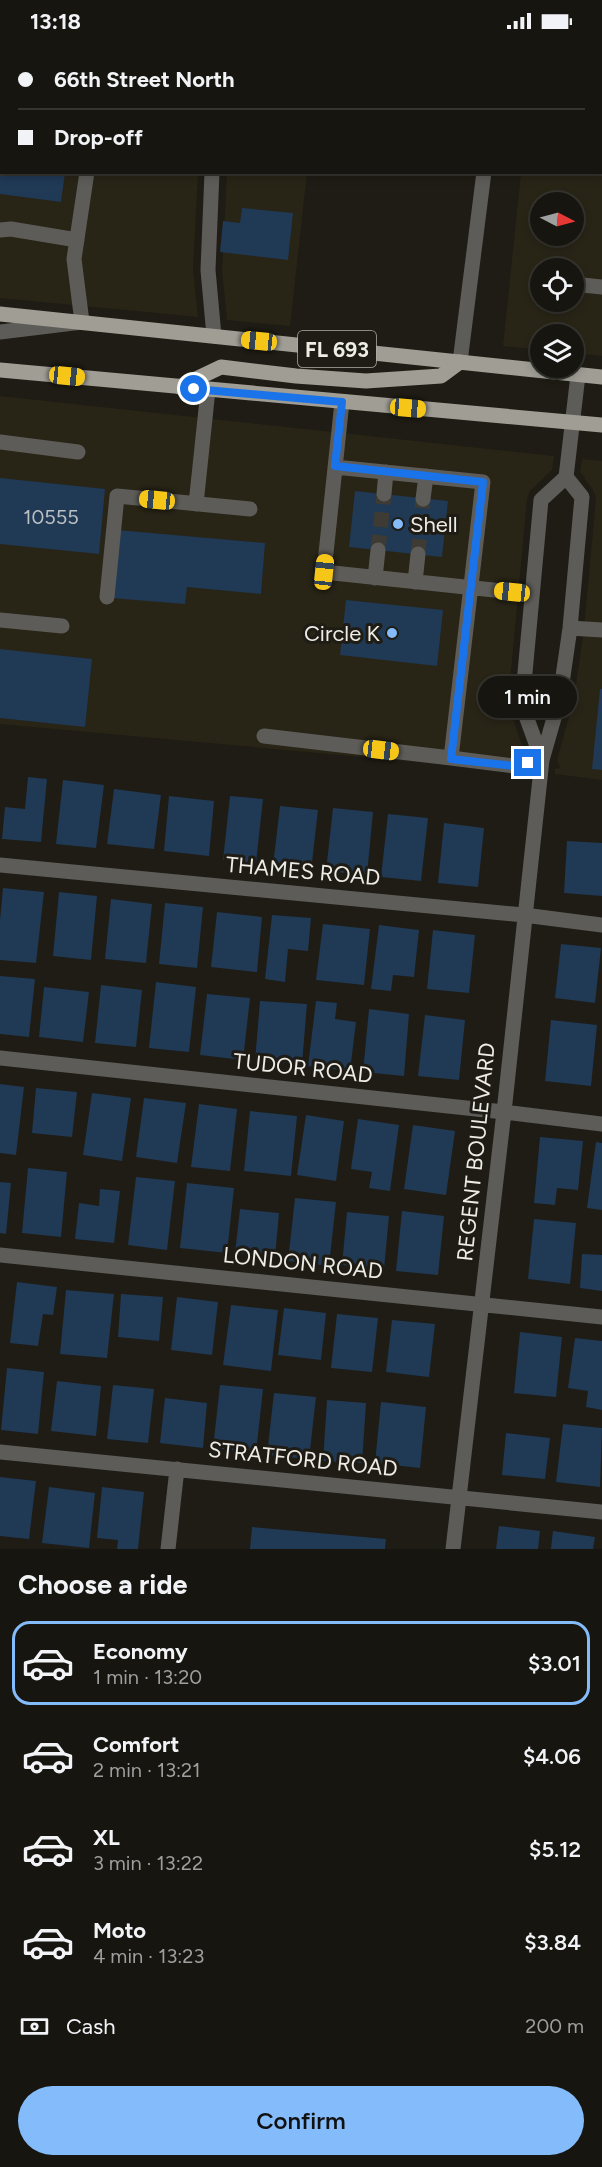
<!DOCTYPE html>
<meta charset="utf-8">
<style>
:root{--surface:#16150f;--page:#23221d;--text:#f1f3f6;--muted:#9e9f9e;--line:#35342f;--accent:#84bcfb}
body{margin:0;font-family:Figtree,sans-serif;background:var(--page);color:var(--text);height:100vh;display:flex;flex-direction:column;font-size:22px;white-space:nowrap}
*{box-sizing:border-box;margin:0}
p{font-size:20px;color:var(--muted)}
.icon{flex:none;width:33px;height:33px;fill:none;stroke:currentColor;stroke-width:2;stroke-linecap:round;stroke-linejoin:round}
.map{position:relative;height:1507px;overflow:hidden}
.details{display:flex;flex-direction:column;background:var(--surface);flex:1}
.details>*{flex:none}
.hud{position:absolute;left:0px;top:0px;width:603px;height:132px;box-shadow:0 3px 9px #0003,0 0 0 2px var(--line);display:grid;align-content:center;height:132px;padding:0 18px;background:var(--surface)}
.needle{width:39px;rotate:96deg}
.tools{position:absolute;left:530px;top:150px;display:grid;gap:12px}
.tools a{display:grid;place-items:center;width:54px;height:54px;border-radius:50%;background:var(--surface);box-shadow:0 3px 9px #0003,0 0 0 2px var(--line);font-size:30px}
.end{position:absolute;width:27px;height:27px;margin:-14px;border:8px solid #1a73e8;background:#fff;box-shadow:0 0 0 3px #fff}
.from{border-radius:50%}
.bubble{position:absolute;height:42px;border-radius:21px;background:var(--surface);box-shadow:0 3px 9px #0003,0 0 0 2px var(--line);font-size:20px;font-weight:600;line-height:42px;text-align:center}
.car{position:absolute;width:18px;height:36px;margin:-18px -9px;border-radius:8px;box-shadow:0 0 4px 2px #0007;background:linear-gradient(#f5c518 24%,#345 0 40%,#f5c518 0 76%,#345 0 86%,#f5c518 0)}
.hud b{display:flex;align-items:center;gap:21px;height:57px;font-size:22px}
.hud b+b{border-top:2px solid var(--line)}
.hud i{width:15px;height:15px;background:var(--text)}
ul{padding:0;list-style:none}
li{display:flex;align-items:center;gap:18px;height:84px;margin:0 12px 9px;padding:0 6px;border:3px solid transparent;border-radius:18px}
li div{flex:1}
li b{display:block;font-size:22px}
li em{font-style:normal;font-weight:600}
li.active{border-color:var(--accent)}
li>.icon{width:54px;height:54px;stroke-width:1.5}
h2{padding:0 18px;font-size:27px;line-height:72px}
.pay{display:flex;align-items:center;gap:15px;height:66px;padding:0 18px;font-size:22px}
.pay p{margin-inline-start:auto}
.button{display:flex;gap:12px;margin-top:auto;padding:12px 18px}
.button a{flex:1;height:69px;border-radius:36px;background:var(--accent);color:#111;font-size:24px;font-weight:600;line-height:69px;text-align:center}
.status{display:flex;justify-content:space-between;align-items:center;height:42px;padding:0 30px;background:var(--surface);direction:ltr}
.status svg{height:16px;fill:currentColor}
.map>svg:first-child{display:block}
.built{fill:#282416;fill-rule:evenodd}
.building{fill:#203955}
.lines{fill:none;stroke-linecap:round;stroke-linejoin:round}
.minor-tunnel{stroke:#3d3b34;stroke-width:15;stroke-dasharray:15 8;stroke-linecap:butt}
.minor{stroke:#5d5c58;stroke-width:15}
.major{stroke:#9f9d94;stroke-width:15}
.route{stroke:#1a73e8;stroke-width:8}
.poi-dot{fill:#84bcfb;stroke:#1e1c14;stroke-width:2}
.labels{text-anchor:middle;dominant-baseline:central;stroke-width:6;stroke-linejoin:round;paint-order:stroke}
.number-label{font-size:20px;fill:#babfc2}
.shield{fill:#1e1c14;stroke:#b0aea7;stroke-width:1.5}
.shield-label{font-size:21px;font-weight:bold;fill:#eeece6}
.poi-label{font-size:22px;fill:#eeece6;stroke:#1e1c14;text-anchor:start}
.street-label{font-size:22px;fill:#eeece6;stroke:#1e1c14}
</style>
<div class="status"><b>13:18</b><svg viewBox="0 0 49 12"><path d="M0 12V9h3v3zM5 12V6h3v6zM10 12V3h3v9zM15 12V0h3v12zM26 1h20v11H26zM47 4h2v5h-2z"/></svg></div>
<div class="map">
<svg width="602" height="1507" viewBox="0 0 602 1507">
<rect width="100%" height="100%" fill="#1e1c14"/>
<path class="built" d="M0 0H323L2 2V130L198 131 193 227 198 275 0 256Z
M534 0H602V314L573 311V292H540V308L503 304 521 131 602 130V2ZM540 160H573V194H540ZM540 226H573V260H540Z
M227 131H307L290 284 227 278 222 228Z
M0 354 554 414 552 428 530 449 527 457 508 662 527 718 526 730 0 682Z
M582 417 602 419V738L555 732V727L560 726 557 718 574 657 584 587 596 456 593 448 584 436 585 435 580 430Z"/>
<path class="building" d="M0 130H65L61 160 0 152Z
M242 166 293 171 288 218 220 210 223 179 240 181Z
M0 436 105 447 99 512 0 502Z
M355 449 448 459 442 515 349 505Z
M117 488 265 501 261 552 187 545 185 562 111 556Z
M346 558 443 568 437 624 340 613Z
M0 607 92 617 85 685 0 676Z
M600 647H602V728L592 727Z
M28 735 47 737 41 800 2 797 5 765 25 767Z
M63 738 104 743 96 806 56 802Z
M114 747 161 753 154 807 107 802Z
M169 754 214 759 209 814 164 809Z
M230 754 263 757 256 821 223 818Z
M280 764 318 768 311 829 273 824Z
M333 766 373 770 367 833 326 829Z
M388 772 428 776 421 839 381 835Z
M444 781 484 786 478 845 438 841Z
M567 799 602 801V854L564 851Z
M3 846 44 850 36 921 0 918V878Z
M59 850 97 854 91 918 53 914Z
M111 857 152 862 146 921 105 917Z
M165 861 203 865 197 926 159 922Z
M217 870 262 875 257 930 211 925Z
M272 873 311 876 308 909 288 907 285 940 265 937Z
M323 882 370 887 364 943 316 938Z
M379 883 419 888 414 935 393 933 391 949 371 947Z
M433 888 475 893 469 951 427 947Z
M561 902 601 906 595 961 555 956Z
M0 934 35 937 29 995 0 992Z
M156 940 196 945 189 1010 149 1006Z
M101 943 142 948 136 1005 95 1001Z
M44 945 89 950 83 1000 39 995Z
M207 952 250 956 243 1018 200 1013Z
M260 959 307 962 302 1022 255 1019Z
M316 959 337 961 335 977 356 980 350 1029 308 1024Z
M369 967 409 972 404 1034 363 1030Z
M425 973 465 978 459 1038 418 1034Z
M551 978 597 983 591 1044 545 1039Z
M0 1042 24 1045 16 1113 0 1111Z
M36 1046 77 1050 72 1095 32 1091Z
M92 1051 131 1056 122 1119 83 1113Z
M144 1056 186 1061 177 1121 136 1115Z
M199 1062 237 1067 230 1129 191 1125Z
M250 1069 297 1074 291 1134 244 1129Z
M306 1073 344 1079 336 1139 297 1133Z
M358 1077 399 1083 390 1149 369 1146 372 1130 351 1127Z
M413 1083 455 1089 446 1153 404 1147Z
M540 1095 583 1099 578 1148 557 1146 555 1163 534 1161Z
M596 1100 602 1101V1168L587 1166Z
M28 1126 67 1130 61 1195 22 1191Z
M136 1135 175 1139 167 1208 128 1203Z
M0 1140 11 1141 6 1192 0 1191Z
M187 1141 234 1146 227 1211 180 1206Z
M100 1147 120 1149 114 1201 75 1197 79 1161 99 1164Z
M295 1156 336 1160 329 1224 288 1219Z
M240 1167 279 1171 275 1215 235 1211Z
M402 1169 444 1174 438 1233 396 1229Z
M347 1170 389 1174 384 1227 342 1223Z
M534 1177 576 1181 570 1242 528 1237Z
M582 1212 602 1213V1249L580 1246Z
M17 1240 57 1245 53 1273 43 1272 38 1304 10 1301Z
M66 1248 114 1252 107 1316 60 1312Z
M121 1252 163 1255 159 1299 118 1295Z
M177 1255 218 1260 212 1313 171 1308Z
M231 1263 278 1268 271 1329 223 1323Z
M284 1266 326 1271 321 1318 278 1313Z
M337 1272 378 1276 372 1330 331 1326Z
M392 1278 435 1282 429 1335 386 1330Z
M520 1290 562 1295 556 1355 514 1351Z
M575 1296 602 1299V1368L586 1365 588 1349 568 1346Z
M7 1326 44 1330 38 1392 1 1388Z
M57 1339 101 1344 96 1394 51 1389Z
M113 1343 154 1347 148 1401 107 1397Z
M220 1343 263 1347 256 1411 213 1406Z
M274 1351 316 1355 309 1417 267 1413Z
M165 1356 207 1361 203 1406 160 1401Z
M327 1358 366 1361 362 1421 323 1419Z
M381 1360 426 1365 420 1426 375 1421Z
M563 1382 602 1386 600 1445 556 1440Z
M506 1391 550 1396 545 1437 502 1433Z
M0 1435 36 1439 29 1497 0 1494Z
M49 1445 95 1451 89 1506 42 1501Z
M102 1445 144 1450 138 1507H117L118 1498 97 1496Z
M499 1484 540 1489 538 1507H496Z
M252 1485 386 1497 385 1507H250Z
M553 1489 595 1495 593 1507H551Z"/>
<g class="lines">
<path class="minor-tunnel" d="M378 508 384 452
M418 512 423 457"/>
<path class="minor" d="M95 2 96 0
M501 2V0
M0 7H2
M212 130 208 228 214 294
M0 188 11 187 77 198
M573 242 602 245
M0 290 82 280 74 217 87 130
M460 320 484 130
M342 360 324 530 532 552
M0 400 78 410
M335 425 483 440 451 716 514 724 542 718
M384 452 386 430
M423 457 426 434
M196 462 208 348
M375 536 378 508
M415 540 418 512
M107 555 117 454 250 467
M0 578 62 584
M570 586 602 588
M264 694 451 716
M542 718 522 663 541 458 566 435 578 333
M0 823 524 873 602 883
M0 1016 504 1070 602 1082
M0 1213 602 1275
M0 1410 602 1470
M168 1507 177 1427
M453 1507 504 1070 542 718 560 655 570 586 582 455 566 435"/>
<path class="major" d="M0 272 602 335
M0 328 602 383
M179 345 221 325 296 334 366 339 441 334 460 320"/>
</g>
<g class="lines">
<path class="route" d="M194 347 342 360 335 424 483 440 451 717 514 724 528 721"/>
</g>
<g class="poi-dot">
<circle cx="398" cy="482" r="6"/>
<circle cx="392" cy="591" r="6"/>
</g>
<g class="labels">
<g class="number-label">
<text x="51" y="475">10555</text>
</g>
<rect class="shield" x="298" y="289" width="78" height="36" rx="4.5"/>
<g class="shield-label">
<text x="337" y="307">FL 693</text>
</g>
<g class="poi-label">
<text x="410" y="482">Shell</text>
<text x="380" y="591" text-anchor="end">Circle K</text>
</g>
<g class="street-label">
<text transform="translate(303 829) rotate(5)">THAMES ROAD</text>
<text transform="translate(303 1026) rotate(6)">TUDOR ROAD</text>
<text transform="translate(476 1110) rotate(-84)">REGENT BOULEVARD</text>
<text transform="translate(303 1221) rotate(6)">LONDON ROAD</text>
<text transform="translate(303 1417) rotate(6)">STRATFORD ROAD</text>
</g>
</g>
</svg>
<div class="tools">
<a><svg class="needle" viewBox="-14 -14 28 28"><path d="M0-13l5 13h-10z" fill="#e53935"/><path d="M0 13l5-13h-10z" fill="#9e9f9e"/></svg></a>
<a><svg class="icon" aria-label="locate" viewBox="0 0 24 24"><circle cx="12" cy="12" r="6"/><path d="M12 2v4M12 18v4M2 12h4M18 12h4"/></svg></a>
<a><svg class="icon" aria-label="layers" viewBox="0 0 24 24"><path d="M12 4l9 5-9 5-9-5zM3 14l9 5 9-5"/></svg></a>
</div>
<i class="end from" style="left:194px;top:347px"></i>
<i class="end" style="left:528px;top:721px"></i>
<div class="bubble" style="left:478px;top:634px;width:99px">1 min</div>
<i class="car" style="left:259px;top:299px;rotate:276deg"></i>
<i class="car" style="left:67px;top:334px;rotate:96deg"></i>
<i class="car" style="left:408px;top:366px;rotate:95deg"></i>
<i class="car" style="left:157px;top:458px;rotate:276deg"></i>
<i class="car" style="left:324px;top:530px;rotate:6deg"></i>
<i class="car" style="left:512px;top:550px;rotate:276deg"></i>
<i class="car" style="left:381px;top:708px;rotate:97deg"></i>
<div class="hud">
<b><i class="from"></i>66th Street North</b>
<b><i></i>Drop-off</b>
</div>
</div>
<section class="details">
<h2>Choose a ride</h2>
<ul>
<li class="active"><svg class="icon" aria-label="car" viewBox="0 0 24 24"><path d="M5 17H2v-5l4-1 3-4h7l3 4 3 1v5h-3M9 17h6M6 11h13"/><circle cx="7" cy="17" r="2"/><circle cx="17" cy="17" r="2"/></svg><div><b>Economy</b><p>1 min · 13:20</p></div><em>$3.01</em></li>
<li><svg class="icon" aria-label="car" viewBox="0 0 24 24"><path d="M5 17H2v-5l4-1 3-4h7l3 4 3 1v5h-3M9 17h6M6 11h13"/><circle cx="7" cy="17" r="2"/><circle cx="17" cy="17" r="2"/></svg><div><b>Comfort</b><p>2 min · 13:21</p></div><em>$4.06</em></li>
<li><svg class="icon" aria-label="car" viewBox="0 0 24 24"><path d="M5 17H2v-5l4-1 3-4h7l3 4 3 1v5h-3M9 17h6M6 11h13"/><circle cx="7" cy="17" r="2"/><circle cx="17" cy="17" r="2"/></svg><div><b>XL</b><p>3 min · 13:22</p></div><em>$5.12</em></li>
<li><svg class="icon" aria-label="car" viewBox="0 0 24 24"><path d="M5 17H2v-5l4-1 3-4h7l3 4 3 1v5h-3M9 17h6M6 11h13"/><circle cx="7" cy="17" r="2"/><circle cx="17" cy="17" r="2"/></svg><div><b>Moto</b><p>4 min · 13:23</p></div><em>$3.84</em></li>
</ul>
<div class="pay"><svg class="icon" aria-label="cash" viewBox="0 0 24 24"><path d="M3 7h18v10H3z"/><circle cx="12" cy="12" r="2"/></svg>Cash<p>200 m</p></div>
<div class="button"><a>Confirm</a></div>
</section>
